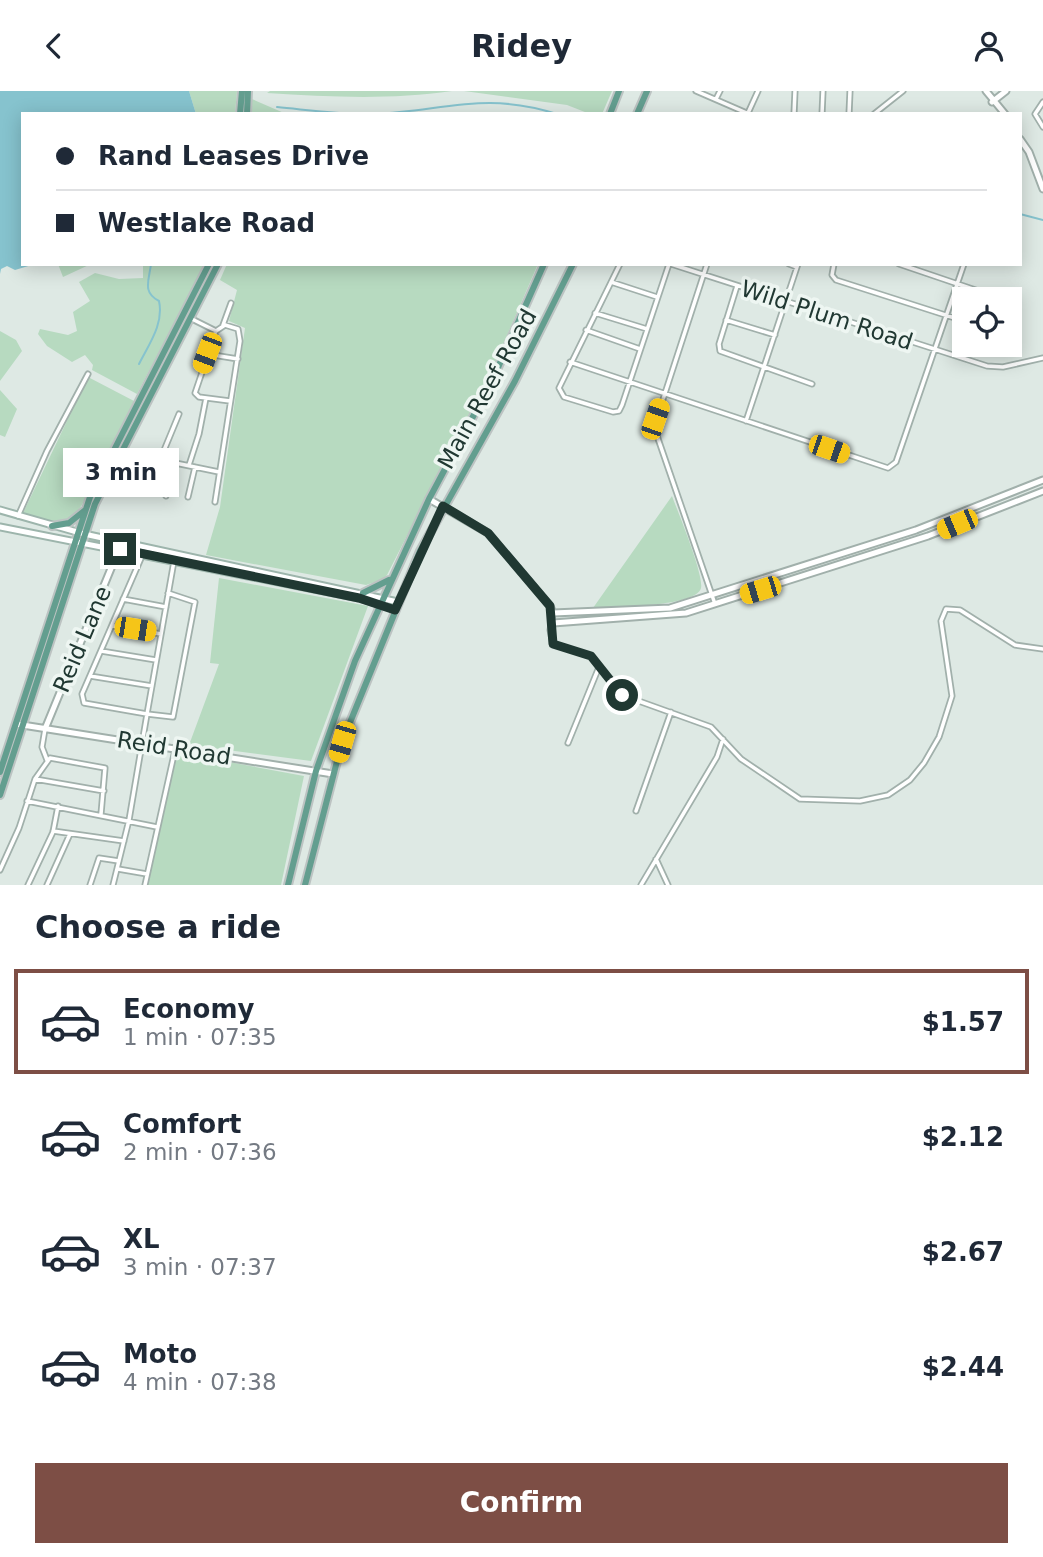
<!DOCTYPE html>
<meta charset="utf-8">
<style>
:root{--surface:#fff;--page:#f6f6f7;--text:#1f2937;--muted:#747a83;--line:#e0e1e3;--accent:#7d4e45}
body{margin:0;font-family:"DejaVu Sans",sans-serif;background:var(--page);color:var(--text);height:100vh;display:flex;flex-direction:column;font-size:26px;white-space:nowrap}
*{box-sizing:border-box;margin:0}
p{font-size:23px;color:var(--muted)}
.icon{flex:none;width:38px;height:38px;fill:none;stroke:currentColor;stroke-width:2;stroke-linecap:round;stroke-linejoin:round}
.map{position:relative;height:794px;overflow:hidden}
.panel{display:flex;flex-direction:column;background:var(--surface);flex:1}
.panel>*{flex:none}
.hud{position:absolute;left:21px;top:21px;width:1001px;height:154px;border-radius:0px;box-shadow:0 4px 18px #0003;display:grid;align-content:center;height:154px;padding:0 35px;background:var(--surface)}
.buttons{position:absolute;left:952px;top:196px;display:grid;gap:14px}
.buttons a{display:grid;place-items:center;width:70px;height:70px;border-radius:0px;background:var(--surface);box-shadow:0 4px 18px #0003;font-size:35px}
.end{position:absolute;width:32px;height:32px;margin:-16px;border:9px solid #203832;background:#fff;box-shadow:0 0 0 4px #fff}
.from{border-radius:50%}
.bubble{position:absolute;height:49px;border-radius:0px;background:var(--surface);box-shadow:0 4px 18px #0003;font-size:23px;font-weight:800;line-height:49px;text-align:center}
.car{position:absolute;width:21px;height:42px;margin:-21px -10px;border-radius:9px;box-shadow:0 0 5px 2px #0007;background:linear-gradient(#f5c518 24%,#345 0 40%,#f5c518 0 76%,#345 0 86%,#f5c518 0)}
.hud b{display:flex;align-items:center;gap:24px;height:66px;font-size:26px}
.hud b+b{border-top:2px solid var(--line)}
.hud i{width:18px;height:18px;background:var(--text)}
ul{padding:0;list-style:none}
li{display:flex;align-items:center;gap:21px;height:105px;margin:0 14px 10px;padding:0 21px;border:4px solid transparent;border-radius:0px}
li div{flex:1}
li b{display:block;font-size:26px}
li em{font-style:normal;font-weight:800}
li.current{border-color:var(--accent)}
li>.icon{width:63px;height:63px;stroke-width:1.5}
h2{padding:0 35px;font-size:32px;line-height:84px}
.action{display:flex;gap:14px;margin-top:auto;padding:14px 35px}
.action a{flex:1;height:80px;border-radius:0px;background:var(--accent);color:#fff;font-size:28px;font-weight:800;line-height:80px;text-align:center}
header{display:flex;justify-content:space-between;align-items:center;height:91px;padding:0 35px;background:var(--surface);font-size:32px;font-weight:800}
.map>svg:first-child{display:block}
.green{fill:#b7dac0}
.water{fill:#86c3ce}
.lines{fill:none;stroke-linecap:round;stroke-linejoin:round}
.stream{stroke:#86c3ce;stroke-width:2}
.minor-casing{stroke:#a1b0ab;stroke-width:7}
.tertiary-casing{stroke:#a1b0ab;stroke-width:9}
.secondary-casing{stroke:#9db5ac;stroke-width:9}
.primary-casing{stroke:#bcc3c2;stroke-width:10}
.minor{stroke:#fff;stroke-width:3.5}
.tertiary{stroke:#fff;stroke-width:5}
.secondary{stroke:#fff;stroke-width:5}
.primary{stroke:#639e8f;stroke-width:6}
.route{stroke:#203832;stroke-width:9}
.labels{text-anchor:middle;dominant-baseline:central;stroke-width:7;stroke-linejoin:round;paint-order:stroke}
.street-label{font-size:23px;fill:#203832;stroke:#eef6f2}
</style>
<header><svg class="icon" aria-label="back" viewBox="0 0 24 24"><path d="M15 5l-7 7 7 7"/></svg>Ridey<svg class="icon" aria-label="person" viewBox="0 0 24 24"><circle cx="12" cy="8" r="4"/><path d="M4 21q1-7 8-7t8 7"/></svg></header>
<div class="map">
<svg width="1043" height="794" viewBox="0 0 1043 794">
<rect width="100%" height="100%" fill="#dee9e4"/>
<path class="green" d="M189 0H237L235 23H196Z
M270 0H452C390 9 330 6 267 2Z
M464 0H612L602 23H590L567 14Z
M252 8 284 22 287 23H251Z
M58 173H91L63 186Z
M143 173H205L137 303 92 279 93 274 85 264 72 271 47 255 38 243 40 238 68 244 77 240 73 221 90 210 79 191 95 182 119 188 143 187Z
M227 173H538L496 270 387 484 381 489 366 494 206 464 220 416 245 237 229 230 237 199 220 189Z
M0 240 16 249 22 260 0 290Z
M88 286 134 310 82 414C63 439 49 431 23 422Z
M0 299 17 318 5 346 0 344Z
M672 405C678 421 704 484 701 497 697 516 611 516 593 517Z
M219 487 368 515 311 670 189 654 219 573 210 572Z
M175 661 304 685 281 794H147Z"/>
<path class="water" d="M0 0H189L196 23H23V173H35L15 179 7 175 1 178 0 183Z"/>
<g class="lines">
<path class="stream" d="M277 16C309 19 342 24 375 23 443 20 485 0 557 23
M1020 123 1043 129
M139 273C149 253 164 233 159 210 142 201 149 190 151 173"/>
<defs>
<path id="minor" d="M696 0 749 23
M716 8 720 0
M1043 11 1035 23 1043 36
M748 22 758 0
M794 23 795 0
M822 23 823 0
M849 23 850 0
M874 23 903 0
M620 173 559 297 564 306 613 321 619 320 622 314 669 173
M671 173 987 275 1003 276 1043 267
M707 173 654 336 715 513
M789 173 797 176
M834 173 832 184 836 189 964 230
M899 173 1002 208
M611 191 657 206
M737 195 719 253 720 260 812 293
M595 222 647 238
M190 227 216 240
M726 229 775 244
M223 234 231 212
M586 239 640 258
M207 263 238 268
M570 271 888 377 896 371 964 173
M746 330 798 173
M122 361 219 381
M160 369 179 323
M189 374 199 343 206 307
M140 397 149 366
M166 405 172 371
M188 406 195 376
M215 411 240 250 238 238 225 234 216 240 195 302 199 306 230 310
M18 425 47 360 88 283
M168 502 195 511 173 626 147 623 174 470
M123 508 166 516
M553 522 550 539 553 553 591 565 622 604 711 636 741 668 800 708 860 710 888 704 910 689 924 672 939 646 952 605 941 530 946 518 960 519 1015 554 1043 558
M112 534 161 543
M101 560 156 569
M90 585 152 595
M45 638 42 656 47 669
M568 652 599 576
M35 688 104 700
M27 710 157 736
M636 720 671 621
M53 740 124 750
M656 768 668 794
M118 778 147 783
M0 779 19 737 35 688 50 667 105 677 101 723
M28 794 53 741 58 715
M47 794 70 743
M90 794 99 767 119 770
M113 794 129 729 147 623 84 612 82 603 142 465
M145 794 175 659
M641 794 717 666 723 648"/>
<path id="tertiary" d="M986 0 1005 23
M992 11 1006 0
M1020 48 1029 61 1043 98
M429 408 488 442 550 515 553 522 670 517 916 439 1043 389
M553 532 686 522 928 445 1043 400
M16 633 333 683
M45 638 119 458"/>
<path id="secondary" d="M0 419 84 443 398 511
M0 436 359 507 395 518"/>
<path id="primary" d="M240 23 242 0
M247 23 248 0
M610 23 619 0
M637 23 647 0
M52 435 69 432 84 420
M363 502 389 489
M0 681 90 406 209 173
M0 704 95 413 218 173
M288 794 316 680 355 570 429 408 492 290 544 173
M305 794 342 651 420 460 515 290 573 173"/>
</defs>
<use href="#minor" class="minor-casing"/>
<use href="#tertiary" class="tertiary-casing"/>
<use href="#secondary" class="secondary-casing"/>
<use href="#primary" class="primary-casing"/>
<use href="#minor" class="minor"/>
<use href="#tertiary" class="tertiary"/>
<use href="#secondary" class="secondary"/>
<use href="#primary" class="primary"/>
</g>
<g class="lines">
<path class="route" d="M120 458 359 507 395 519 443 415 488 442 550 515 553 553 591 565 622 604"/>
</g>
<g class="labels">
<g class="street-label">
<text transform="translate(827 224) rotate(18)">Wild Plum Road</text>
<text transform="translate(487 298) rotate(-61)">Main Reef Road</text>
<text transform="translate(82 548) rotate(-67)">Reid Lane</text>
<text transform="translate(174 657) rotate(9)">Reid Road</text>
</g>
</g>
</svg>
<div class="buttons">
<a><svg class="icon" aria-label="locate" viewBox="0 0 24 24"><circle cx="12" cy="12" r="6"/><path d="M12 2v4M12 18v4M2 12h4M18 12h4"/></svg></a>
</div>
<i class="end from" style="left:622px;top:604px"></i>
<i class="end" style="left:120px;top:458px"></i>
<div class="bubble" style="left:63px;top:357px;width:116px">3 min</div>
<i class="car" style="left:207px;top:262px;rotate:201deg"></i>
<i class="car" style="left:655px;top:328px;rotate:19deg"></i>
<i class="car" style="left:829px;top:358px;rotate:109deg"></i>
<i class="car" style="left:957px;top:433px;rotate:247deg"></i>
<i class="car" style="left:760px;top:499px;rotate:253deg"></i>
<i class="car" style="left:135px;top:538px;rotate:99deg"></i>
<i class="car" style="left:342px;top:651px;rotate:196deg"></i>
<div class="hud">
<b><i class="from"></i>Rand Leases Drive</b>
<b><i></i>Westlake Road</b>
</div>
</div>
<section class="panel">
<h2>Choose a ride</h2>
<ul>
<li class="current"><svg class="icon" aria-label="car" viewBox="0 0 24 24"><path d="M5 17H2v-5l4-1 3-4h7l3 4 3 1v5h-3M9 17h6M6 11h13"/><circle cx="7" cy="17" r="2"/><circle cx="17" cy="17" r="2"/></svg><div><b>Economy</b><p>1 min · 07:35</p></div><em>$1.57</em></li>
<li><svg class="icon" aria-label="car" viewBox="0 0 24 24"><path d="M5 17H2v-5l4-1 3-4h7l3 4 3 1v5h-3M9 17h6M6 11h13"/><circle cx="7" cy="17" r="2"/><circle cx="17" cy="17" r="2"/></svg><div><b>Comfort</b><p>2 min · 07:36</p></div><em>$2.12</em></li>
<li><svg class="icon" aria-label="car" viewBox="0 0 24 24"><path d="M5 17H2v-5l4-1 3-4h7l3 4 3 1v5h-3M9 17h6M6 11h13"/><circle cx="7" cy="17" r="2"/><circle cx="17" cy="17" r="2"/></svg><div><b>XL</b><p>3 min · 07:37</p></div><em>$2.67</em></li>
<li><svg class="icon" aria-label="car" viewBox="0 0 24 24"><path d="M5 17H2v-5l4-1 3-4h7l3 4 3 1v5h-3M9 17h6M6 11h13"/><circle cx="7" cy="17" r="2"/><circle cx="17" cy="17" r="2"/></svg><div><b>Moto</b><p>4 min · 07:38</p></div><em>$2.44</em></li>
</ul>
<div class="action"><a>Confirm</a></div>
</section>
